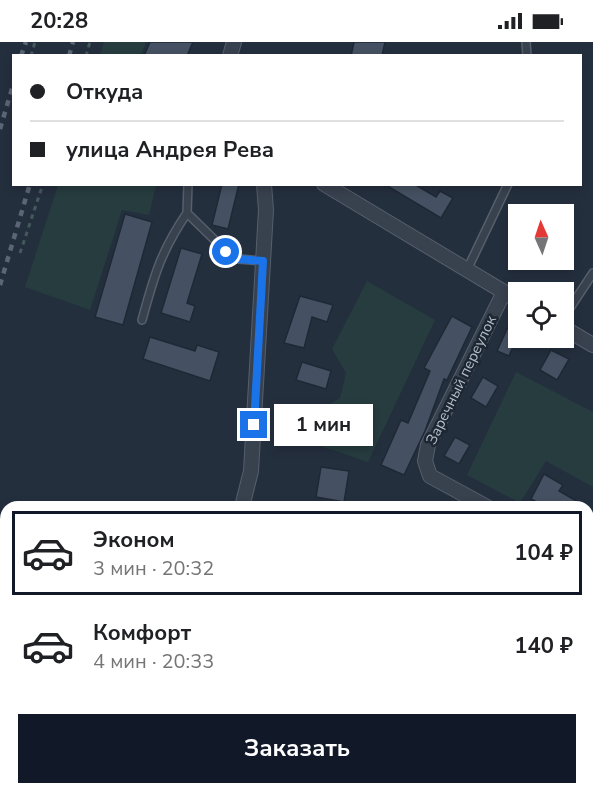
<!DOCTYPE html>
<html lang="ru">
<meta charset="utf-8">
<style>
:root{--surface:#fff;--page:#f6f6f6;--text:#202124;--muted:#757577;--line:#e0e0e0;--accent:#111827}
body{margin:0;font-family:"Nunito Sans",sans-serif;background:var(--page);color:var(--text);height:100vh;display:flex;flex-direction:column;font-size:22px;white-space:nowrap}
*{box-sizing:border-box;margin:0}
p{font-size:20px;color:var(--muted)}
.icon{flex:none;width:33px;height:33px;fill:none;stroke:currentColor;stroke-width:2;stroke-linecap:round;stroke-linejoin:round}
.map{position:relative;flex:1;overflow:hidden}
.drawer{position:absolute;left:0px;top:459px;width:594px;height:294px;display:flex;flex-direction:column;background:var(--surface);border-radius:18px 18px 0 0;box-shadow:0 3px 9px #0003}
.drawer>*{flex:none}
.guide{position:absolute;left:12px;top:12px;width:570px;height:132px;border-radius:0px;box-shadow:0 3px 9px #0003;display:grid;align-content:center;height:132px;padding:0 18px;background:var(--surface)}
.needle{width:39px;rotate:357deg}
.tools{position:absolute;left:508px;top:162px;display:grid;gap:12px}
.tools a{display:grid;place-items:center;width:66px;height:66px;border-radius:0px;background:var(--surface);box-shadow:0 3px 9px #0003;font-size:30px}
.end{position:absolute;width:27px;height:27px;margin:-14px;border:8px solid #1a73e8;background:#fff;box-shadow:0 0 0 3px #fff}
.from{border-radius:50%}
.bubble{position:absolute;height:42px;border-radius:0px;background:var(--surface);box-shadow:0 3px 9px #0003;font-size:20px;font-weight:700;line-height:42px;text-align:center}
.guide b{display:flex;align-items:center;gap:21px;height:57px;font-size:22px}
.guide b+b{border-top:2px solid var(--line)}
.guide i{width:15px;height:15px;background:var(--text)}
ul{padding:10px 0 0;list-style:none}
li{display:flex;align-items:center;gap:18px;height:84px;margin:0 12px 9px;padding:0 6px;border:3px solid transparent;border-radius:0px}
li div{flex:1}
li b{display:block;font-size:22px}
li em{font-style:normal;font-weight:700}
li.current{border-color:var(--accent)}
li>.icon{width:54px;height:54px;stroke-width:1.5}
.button{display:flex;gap:12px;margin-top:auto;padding:12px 18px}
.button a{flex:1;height:69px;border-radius:0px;background:var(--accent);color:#fff;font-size:24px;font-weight:700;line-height:69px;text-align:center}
.status{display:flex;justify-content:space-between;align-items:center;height:42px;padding:0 30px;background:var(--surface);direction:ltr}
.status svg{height:16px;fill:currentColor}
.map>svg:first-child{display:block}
.green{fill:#263c3f}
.building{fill:#455162;stroke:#1f2835;stroke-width:1.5}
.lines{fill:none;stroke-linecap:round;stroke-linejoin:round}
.service-casing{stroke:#565f6c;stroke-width:10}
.minor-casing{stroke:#565f6c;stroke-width:16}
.path{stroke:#44595c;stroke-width:3;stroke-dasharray:4.5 4.5;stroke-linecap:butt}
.service{stroke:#38414e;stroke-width:7}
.minor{stroke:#38414e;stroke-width:14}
.rail{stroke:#5a6575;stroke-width:4.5;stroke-dasharray:6 6;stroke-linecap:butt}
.route{stroke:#1a73e8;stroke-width:8}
.labels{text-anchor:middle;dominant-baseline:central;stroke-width:5;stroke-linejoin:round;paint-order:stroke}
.street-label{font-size:15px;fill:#b4bcc9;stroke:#1d2633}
</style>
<div class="status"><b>20:28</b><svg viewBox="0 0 49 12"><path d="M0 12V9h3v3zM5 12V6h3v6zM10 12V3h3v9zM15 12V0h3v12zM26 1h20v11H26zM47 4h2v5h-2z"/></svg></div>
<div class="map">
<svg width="593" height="753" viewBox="0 0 593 753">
<rect width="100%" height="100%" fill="#242f3e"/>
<path class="green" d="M104 0H146L141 13H100Z
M152 143 156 144 149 173 122 168 90 268 25 245 58 143Z
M367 239 435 278 368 420 309 400 316 370 340 356 346 331 332 307Z
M516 330 593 370V445L546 419 520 461 467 433Z
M0 627 6 629V735L0 733Z
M43 747H157L155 753H62Z"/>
<path class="building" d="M150 0H193L187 14H144Z
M354 0H385L382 14H351Z
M222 142H239L228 187 212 183Z
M384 142H414L436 155 440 149 453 156 441 176Z
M125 172 152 180 123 283 95 275Z
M181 206 202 212 187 261 195 264 190 280 161 271Z
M300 254 333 263 327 280 312 275 304 306 284 301Z
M452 274 472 285 447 338 444 337 425 389 404 433 381 423 401 378 408 381 430 329 424 326Z
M508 285 519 291 509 314 497 309Z
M150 295 195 309 197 303 219 310 210 339 143 317Z
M551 308 569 317 557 338 540 328Z
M302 320 331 329 326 347 296 338Z
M483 335 498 344 486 365 471 356Z
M455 395 470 403 459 422 444 414Z
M321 425 349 429 344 460 316 455Z
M544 432 563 443 559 449 587 465H546L531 457Z"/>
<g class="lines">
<defs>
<path id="service" d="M526 0 527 14
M188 142 187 171 227 210 239 217 263 219
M467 228 508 142
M564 275 593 231
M142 278C154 234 161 209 187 171"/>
<path id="minor" d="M230 14 234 0
M324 142 519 259
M564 286 593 303
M242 465 251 429 266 168 264 142
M487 465 430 434 425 419 428 403 504 250
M588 522 593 524
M174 753 175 747"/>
</defs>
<use href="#service" class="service-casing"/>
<use href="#minor" class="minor-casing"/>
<path class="path" d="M31 14 35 0
M86 14 90 0
M20 211 43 142"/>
<use href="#service" class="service"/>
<use href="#minor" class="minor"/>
<path class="rail" d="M21 14 26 0
M69 14 73 0
M0 87 14 40
M0 243 30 142"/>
</g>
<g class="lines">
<path class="route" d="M226 210 239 217 263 219 254 383"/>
</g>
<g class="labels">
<g class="street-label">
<text transform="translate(461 338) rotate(-64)">Заречный переулок</text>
</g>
</g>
</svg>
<div class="tools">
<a><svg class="needle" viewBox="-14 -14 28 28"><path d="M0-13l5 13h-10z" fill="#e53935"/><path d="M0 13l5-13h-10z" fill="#757577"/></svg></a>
<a><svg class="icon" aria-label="locate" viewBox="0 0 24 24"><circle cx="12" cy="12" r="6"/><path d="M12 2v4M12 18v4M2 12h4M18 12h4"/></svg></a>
</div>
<i class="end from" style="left:226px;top:210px"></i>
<i class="end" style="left:254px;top:383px"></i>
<div class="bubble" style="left:274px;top:362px;width:99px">1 мин</div>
<div class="guide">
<b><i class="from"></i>Откуда</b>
<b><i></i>улица Андрея Рева</b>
</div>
<section class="drawer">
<ul>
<li class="current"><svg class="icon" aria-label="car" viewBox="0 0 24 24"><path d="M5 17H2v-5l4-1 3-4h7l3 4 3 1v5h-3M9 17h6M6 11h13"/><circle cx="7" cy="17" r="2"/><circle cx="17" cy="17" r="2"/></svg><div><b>Эконом</b><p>3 мин · 20:32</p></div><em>104 ₽</em></li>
<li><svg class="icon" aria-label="car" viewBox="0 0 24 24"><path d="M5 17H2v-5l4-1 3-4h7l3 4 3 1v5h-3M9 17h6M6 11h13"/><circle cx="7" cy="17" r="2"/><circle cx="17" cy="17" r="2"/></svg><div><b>Комфорт</b><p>4 мин · 20:33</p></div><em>140 ₽</em></li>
</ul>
<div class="button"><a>Заказать</a></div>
</section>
</div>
